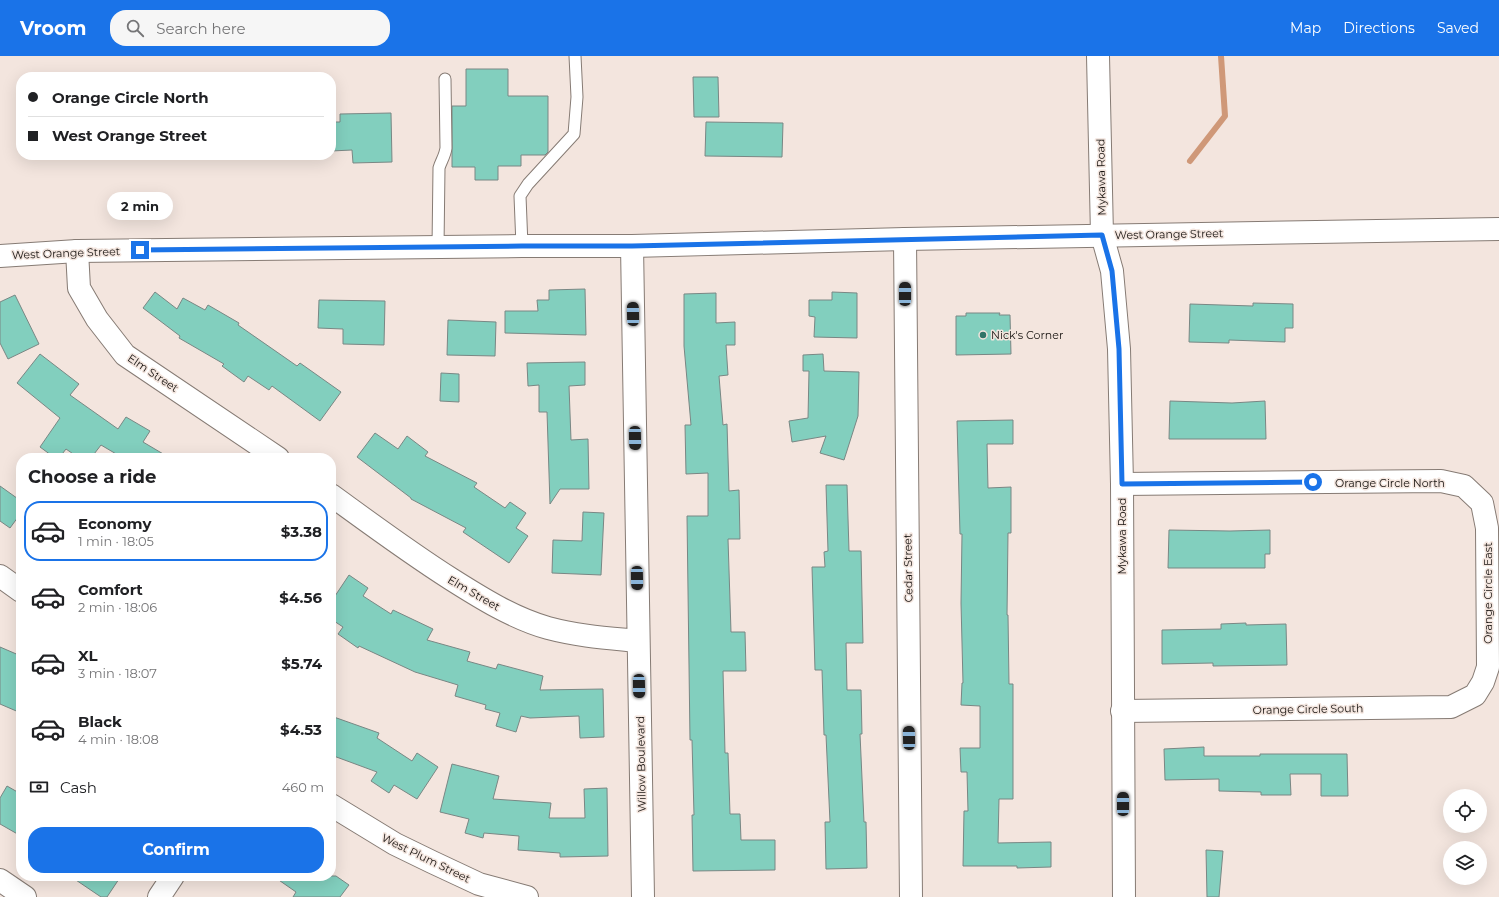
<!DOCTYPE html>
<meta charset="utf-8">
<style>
:root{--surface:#fff;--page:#f6f6f6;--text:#202124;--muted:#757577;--line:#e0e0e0;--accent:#1a73e8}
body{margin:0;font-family:Montserrat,sans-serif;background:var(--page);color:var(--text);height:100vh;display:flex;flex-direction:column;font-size:15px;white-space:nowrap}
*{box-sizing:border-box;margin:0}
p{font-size:13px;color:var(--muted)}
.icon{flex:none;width:22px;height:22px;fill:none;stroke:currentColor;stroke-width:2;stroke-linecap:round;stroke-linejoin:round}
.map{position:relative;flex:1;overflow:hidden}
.side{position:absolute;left:16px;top:397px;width:320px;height:428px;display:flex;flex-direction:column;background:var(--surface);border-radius:16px;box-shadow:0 4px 16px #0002}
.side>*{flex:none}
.top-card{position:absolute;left:16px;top:16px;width:320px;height:88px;border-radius:16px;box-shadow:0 4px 16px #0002;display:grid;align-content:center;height:88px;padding:0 12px;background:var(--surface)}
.tools{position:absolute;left:1443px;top:733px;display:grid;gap:8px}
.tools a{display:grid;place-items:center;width:44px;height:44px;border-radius:50%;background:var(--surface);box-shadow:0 4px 16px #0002;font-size:20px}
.end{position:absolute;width:18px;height:18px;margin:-9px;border:5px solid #1a73e8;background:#fff;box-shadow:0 0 0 2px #fff}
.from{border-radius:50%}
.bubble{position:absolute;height:28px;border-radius:14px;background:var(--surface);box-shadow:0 4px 16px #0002;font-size:13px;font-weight:700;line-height:28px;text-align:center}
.car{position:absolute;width:12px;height:24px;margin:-12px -6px;border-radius:5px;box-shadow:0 0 3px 1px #0007;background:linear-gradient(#222 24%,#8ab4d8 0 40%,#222 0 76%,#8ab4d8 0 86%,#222 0)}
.top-card b{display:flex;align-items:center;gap:14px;height:38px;font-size:15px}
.top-card b+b{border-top:1px solid var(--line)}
.top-card i{width:10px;height:10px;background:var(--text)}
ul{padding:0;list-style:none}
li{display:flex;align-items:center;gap:12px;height:60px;margin:0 8px 6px;padding:0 4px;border:2px solid transparent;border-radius:16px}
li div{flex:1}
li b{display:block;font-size:15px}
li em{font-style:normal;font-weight:700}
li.selected{border-color:var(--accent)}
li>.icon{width:36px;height:36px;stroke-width:1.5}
h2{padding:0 12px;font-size:18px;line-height:48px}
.pay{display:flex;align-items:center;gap:10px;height:44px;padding:0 12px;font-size:15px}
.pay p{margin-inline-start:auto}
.button{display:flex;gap:8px;margin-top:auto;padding:8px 12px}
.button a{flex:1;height:46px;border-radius:16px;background:var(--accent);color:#fff;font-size:16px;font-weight:700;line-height:46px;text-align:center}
header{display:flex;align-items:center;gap:24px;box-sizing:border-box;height:56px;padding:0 20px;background:var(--accent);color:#fff}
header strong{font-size:19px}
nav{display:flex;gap:22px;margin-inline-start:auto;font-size:14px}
.search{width:280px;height:36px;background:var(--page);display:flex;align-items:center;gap:10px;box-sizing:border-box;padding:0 14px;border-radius:16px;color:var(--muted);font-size:15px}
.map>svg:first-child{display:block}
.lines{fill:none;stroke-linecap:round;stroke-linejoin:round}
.stream{stroke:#cf9878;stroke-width:6}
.building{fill:#82cfbe;stroke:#798784}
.service-casing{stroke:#867b74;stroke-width:13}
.minor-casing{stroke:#867b74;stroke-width:24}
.tertiary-casing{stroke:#867b74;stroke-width:24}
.secondary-casing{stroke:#867b74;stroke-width:24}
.service{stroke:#fff;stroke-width:11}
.minor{stroke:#fff;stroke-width:22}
.tertiary{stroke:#fff;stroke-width:22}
.secondary{stroke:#fff;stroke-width:22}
.route{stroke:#1a73e8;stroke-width:5}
.poi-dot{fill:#307467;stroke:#f3e5de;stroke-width:1.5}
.labels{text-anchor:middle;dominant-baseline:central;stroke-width:3;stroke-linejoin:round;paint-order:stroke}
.street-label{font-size:11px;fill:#16120f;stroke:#f3e5de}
.poi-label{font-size:11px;fill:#16120f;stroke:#f3e5de;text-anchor:start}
</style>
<header>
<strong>Vroom</strong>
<div class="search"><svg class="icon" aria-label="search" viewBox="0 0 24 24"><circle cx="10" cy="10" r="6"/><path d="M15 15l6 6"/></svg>Search here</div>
<nav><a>Map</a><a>Directions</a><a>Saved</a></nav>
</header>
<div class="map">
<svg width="1499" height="841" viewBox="0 0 1499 841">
<rect width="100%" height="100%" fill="#f3e5de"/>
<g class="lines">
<path class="stream" d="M1190 105 1225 60 1221 0"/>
</g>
<path class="building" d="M466 13H508V40H548V96L545 99H521V110H498V124H475V111H452V50H466Z
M693 21H718L719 61H694Z
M391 57 392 106 353 107 352 94 331 95V66H340V58Z
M706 66 783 67 782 101 705 100Z
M585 233 586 279 505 277V255H538L537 244H549V234Z
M155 236 177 253 183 242 205 254 208 249 239 267 238 269 297 310 300 307 341 336 320 365 272 330 269 334 248 320 244 326 222 310 224 308 179 282 180 280 143 252Z
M832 236 857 237V282L814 281 815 261 809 260V244H832Z
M716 237V267L735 266V289H726L728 319 719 320 723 369 727 368 729 435 739 434 740 483H728L731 576H745L746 615H723L725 697H728L730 758H740L741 784H775V814L693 815 692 759H694L692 684H690L687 460H708V417L686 418 685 369H691L684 290V238Z
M15 239 39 288 8 303 0 287V246Z
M319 244 385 245 384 289 343 288V273L318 272Z
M1253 247 1293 248V272H1285V286L1229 284V287L1189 286 1190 248 1253 250Z
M966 257H1000L999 259H1010L1011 298 956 299V260H966Z
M448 264 496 266 495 300 447 299Z
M40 298 79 328 70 339 118 373 126 361 150 375 143 386 170 402H123L101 389 91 402H79L66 393 59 402H55L40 391 60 362 17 327Z
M823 298 824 315 859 316 858 360 844 404 820 397 826 380 792 386 789 365 808 362 809 315H803V299Z
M585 306V329L569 330 571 384 588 383 589 433H560L550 448 547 356H539V329L528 330 527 307Z
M441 317 459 318V346L440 345Z
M1170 345 1232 347 1265 345 1266 383H1169Z
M1013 364V388H987L988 432 1011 431V477H1008L1007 559H1008L1009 628H1013V743H999L998 787 1051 786V811L1017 812V810H963L964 755H968L967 716H961L960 692H980V650L961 649 962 627H963L961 547 962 478H960L957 365Z
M375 377 398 393 407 380 428 396 425 400 477 427 474 431 505 452 510 446 526 457 516 472 528 480 509 507 463 476 466 472 411 443V442L357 401Z
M826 429H847L849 495H861L863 587H846L847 634H861L862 678H860L864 766H866L867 812 826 813 825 766H830L826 679H824L822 614H815L812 511H825L824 496 828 495Z
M0 430 21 445V457L10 472 0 465Z
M583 456 604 457 601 519 552 517 553 484 582 485Z
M1169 474 1230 475 1270 474V498H1265V512H1168Z
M349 519 368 532 363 540 391 558 393 554 433 573 427 584 470 596 467 605 496 613 498 608 543 620 540 634 603 633 604 681 580 682 579 660 530 662 521 660 516 676 496 670 500 657 485 653 486 649 455 640 458 629 415 616 359 590 358 592 338 578 343 571 331 563V546Z
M1246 567V569L1286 568 1287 609 1213 610V607L1162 608V574L1221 573V568Z
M0 591 21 600V657L0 648Z
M331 660 379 677 377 682 412 705 417 697 438 711 417 743 394 729 389 737 371 725 377 716 331 699Z
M1204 691V700H1260V698H1347L1348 740H1321V718H1290L1291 739H1261V736L1219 735V723L1165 724 1164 693Z
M452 708 499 720 493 743 551 747 549 762H585L584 733 607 732 608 800 560 801V797L518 794 519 780 484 777 483 782 465 777 469 763 440 756Z
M7 730 21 738V780L0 768V742Z
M1206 794 1223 795 1219 841H1207Z
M70 820H121L107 841H101Z
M273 820H336L349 829 340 841H293L296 836Z"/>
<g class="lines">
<defs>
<path id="service" d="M522 190 520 140 528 128 574 78 577 41 575 0
M438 191 439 112C441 105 445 100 446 92L445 23"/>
<path id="minor" d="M905 183 911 841
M632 190 643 841
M77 195 79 232 97 263 125 299 278 402
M1122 428 1441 425 1464 430 1482 447 1487 472 1488 611 1483 626 1475 639 1451 651 1122 655
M331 439C371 468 410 497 451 523 481 542 513 562 548 572 578 580 608 582 638 585
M0 520 21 535
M331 749 395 788 432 806 479 828 527 841
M0 824 25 841
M159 841 173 820"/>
<path id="tertiary" d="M0 200 77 195 522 190H632L905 183 1499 173"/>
<path id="secondary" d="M1098 0 1102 179 1112 215 1119 293 1122 428 1124 841"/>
</defs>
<use href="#service" class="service-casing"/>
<use href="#minor" class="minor-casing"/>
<use href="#tertiary" class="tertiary-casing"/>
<use href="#secondary" class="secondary-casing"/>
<use href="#service" class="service"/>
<use href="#minor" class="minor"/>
<use href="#tertiary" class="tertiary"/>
<use href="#secondary" class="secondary"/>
</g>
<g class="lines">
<path class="route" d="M140 194 522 190H632L1102 179 1112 215 1119 293 1122 428 1313 426"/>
</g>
<circle class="poi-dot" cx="983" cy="279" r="4"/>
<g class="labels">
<g class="street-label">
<text transform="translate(1101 121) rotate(-91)">Mykawa Road</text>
<text transform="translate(1169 178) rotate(-1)">West Orange Street</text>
<text transform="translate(66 197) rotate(-2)">West Orange Street</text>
<text transform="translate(153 317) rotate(34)">Elm Street</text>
<text x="1390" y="427">Orange Circle North</text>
<text transform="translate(1122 480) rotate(-90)">Mykawa Road</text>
<text transform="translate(908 512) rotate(-91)">Cedar Street</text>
<text transform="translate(474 537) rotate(30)">Elm Street</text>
<text transform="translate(1488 537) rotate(-90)">Orange Circle East</text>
<text transform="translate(1308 653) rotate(-1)">Orange Circle South</text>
<text transform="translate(641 708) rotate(-91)">Willow Boulevard</text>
<text transform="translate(426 802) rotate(26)">West Plum Street</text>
</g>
<g class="poi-label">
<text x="991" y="279">Nick's Corner</text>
</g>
</g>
</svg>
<div class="tools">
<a><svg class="icon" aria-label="locate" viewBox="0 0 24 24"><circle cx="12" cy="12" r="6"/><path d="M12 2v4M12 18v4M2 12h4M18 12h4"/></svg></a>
<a><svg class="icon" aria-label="layers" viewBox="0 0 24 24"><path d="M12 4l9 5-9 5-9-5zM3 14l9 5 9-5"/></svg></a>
</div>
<i class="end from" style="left:1313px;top:426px"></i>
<i class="end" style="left:140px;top:194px"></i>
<div class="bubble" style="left:107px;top:136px;width:66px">2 min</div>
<i class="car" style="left:905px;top:238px;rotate:0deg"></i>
<i class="car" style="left:633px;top:258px;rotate:359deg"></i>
<i class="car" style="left:635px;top:382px;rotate:179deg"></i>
<i class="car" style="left:637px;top:522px;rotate:179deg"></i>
<i class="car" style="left:639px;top:630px;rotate:179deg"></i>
<i class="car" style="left:909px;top:682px;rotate:359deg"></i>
<i class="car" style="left:1123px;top:748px;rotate:0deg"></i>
<div class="top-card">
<b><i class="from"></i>Orange Circle North</b>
<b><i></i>West Orange Street</b>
</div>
<section class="side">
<h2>Choose a ride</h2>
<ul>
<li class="selected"><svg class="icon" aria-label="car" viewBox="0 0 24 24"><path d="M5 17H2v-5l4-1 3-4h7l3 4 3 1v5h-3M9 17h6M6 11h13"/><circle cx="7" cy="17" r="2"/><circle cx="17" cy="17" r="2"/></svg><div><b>Economy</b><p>1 min · 18:05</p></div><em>$3.38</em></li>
<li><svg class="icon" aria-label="car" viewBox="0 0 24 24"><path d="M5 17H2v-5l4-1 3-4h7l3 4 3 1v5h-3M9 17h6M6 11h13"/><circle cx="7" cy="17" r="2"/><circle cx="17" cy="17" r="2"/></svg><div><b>Comfort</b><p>2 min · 18:06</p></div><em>$4.56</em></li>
<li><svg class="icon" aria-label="car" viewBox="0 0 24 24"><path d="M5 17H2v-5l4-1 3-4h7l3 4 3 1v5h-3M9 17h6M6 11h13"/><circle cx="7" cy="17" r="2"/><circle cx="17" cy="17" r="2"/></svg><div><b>XL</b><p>3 min · 18:07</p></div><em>$5.74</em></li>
<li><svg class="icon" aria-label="car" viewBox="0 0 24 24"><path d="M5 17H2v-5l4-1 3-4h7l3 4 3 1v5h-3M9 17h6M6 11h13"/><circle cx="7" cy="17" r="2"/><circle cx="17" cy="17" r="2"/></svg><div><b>Black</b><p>4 min · 18:08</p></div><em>$4.53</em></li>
</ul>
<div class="pay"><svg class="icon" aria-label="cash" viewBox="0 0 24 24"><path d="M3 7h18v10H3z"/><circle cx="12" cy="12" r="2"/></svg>Cash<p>460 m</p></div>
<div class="button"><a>Confirm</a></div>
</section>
</div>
